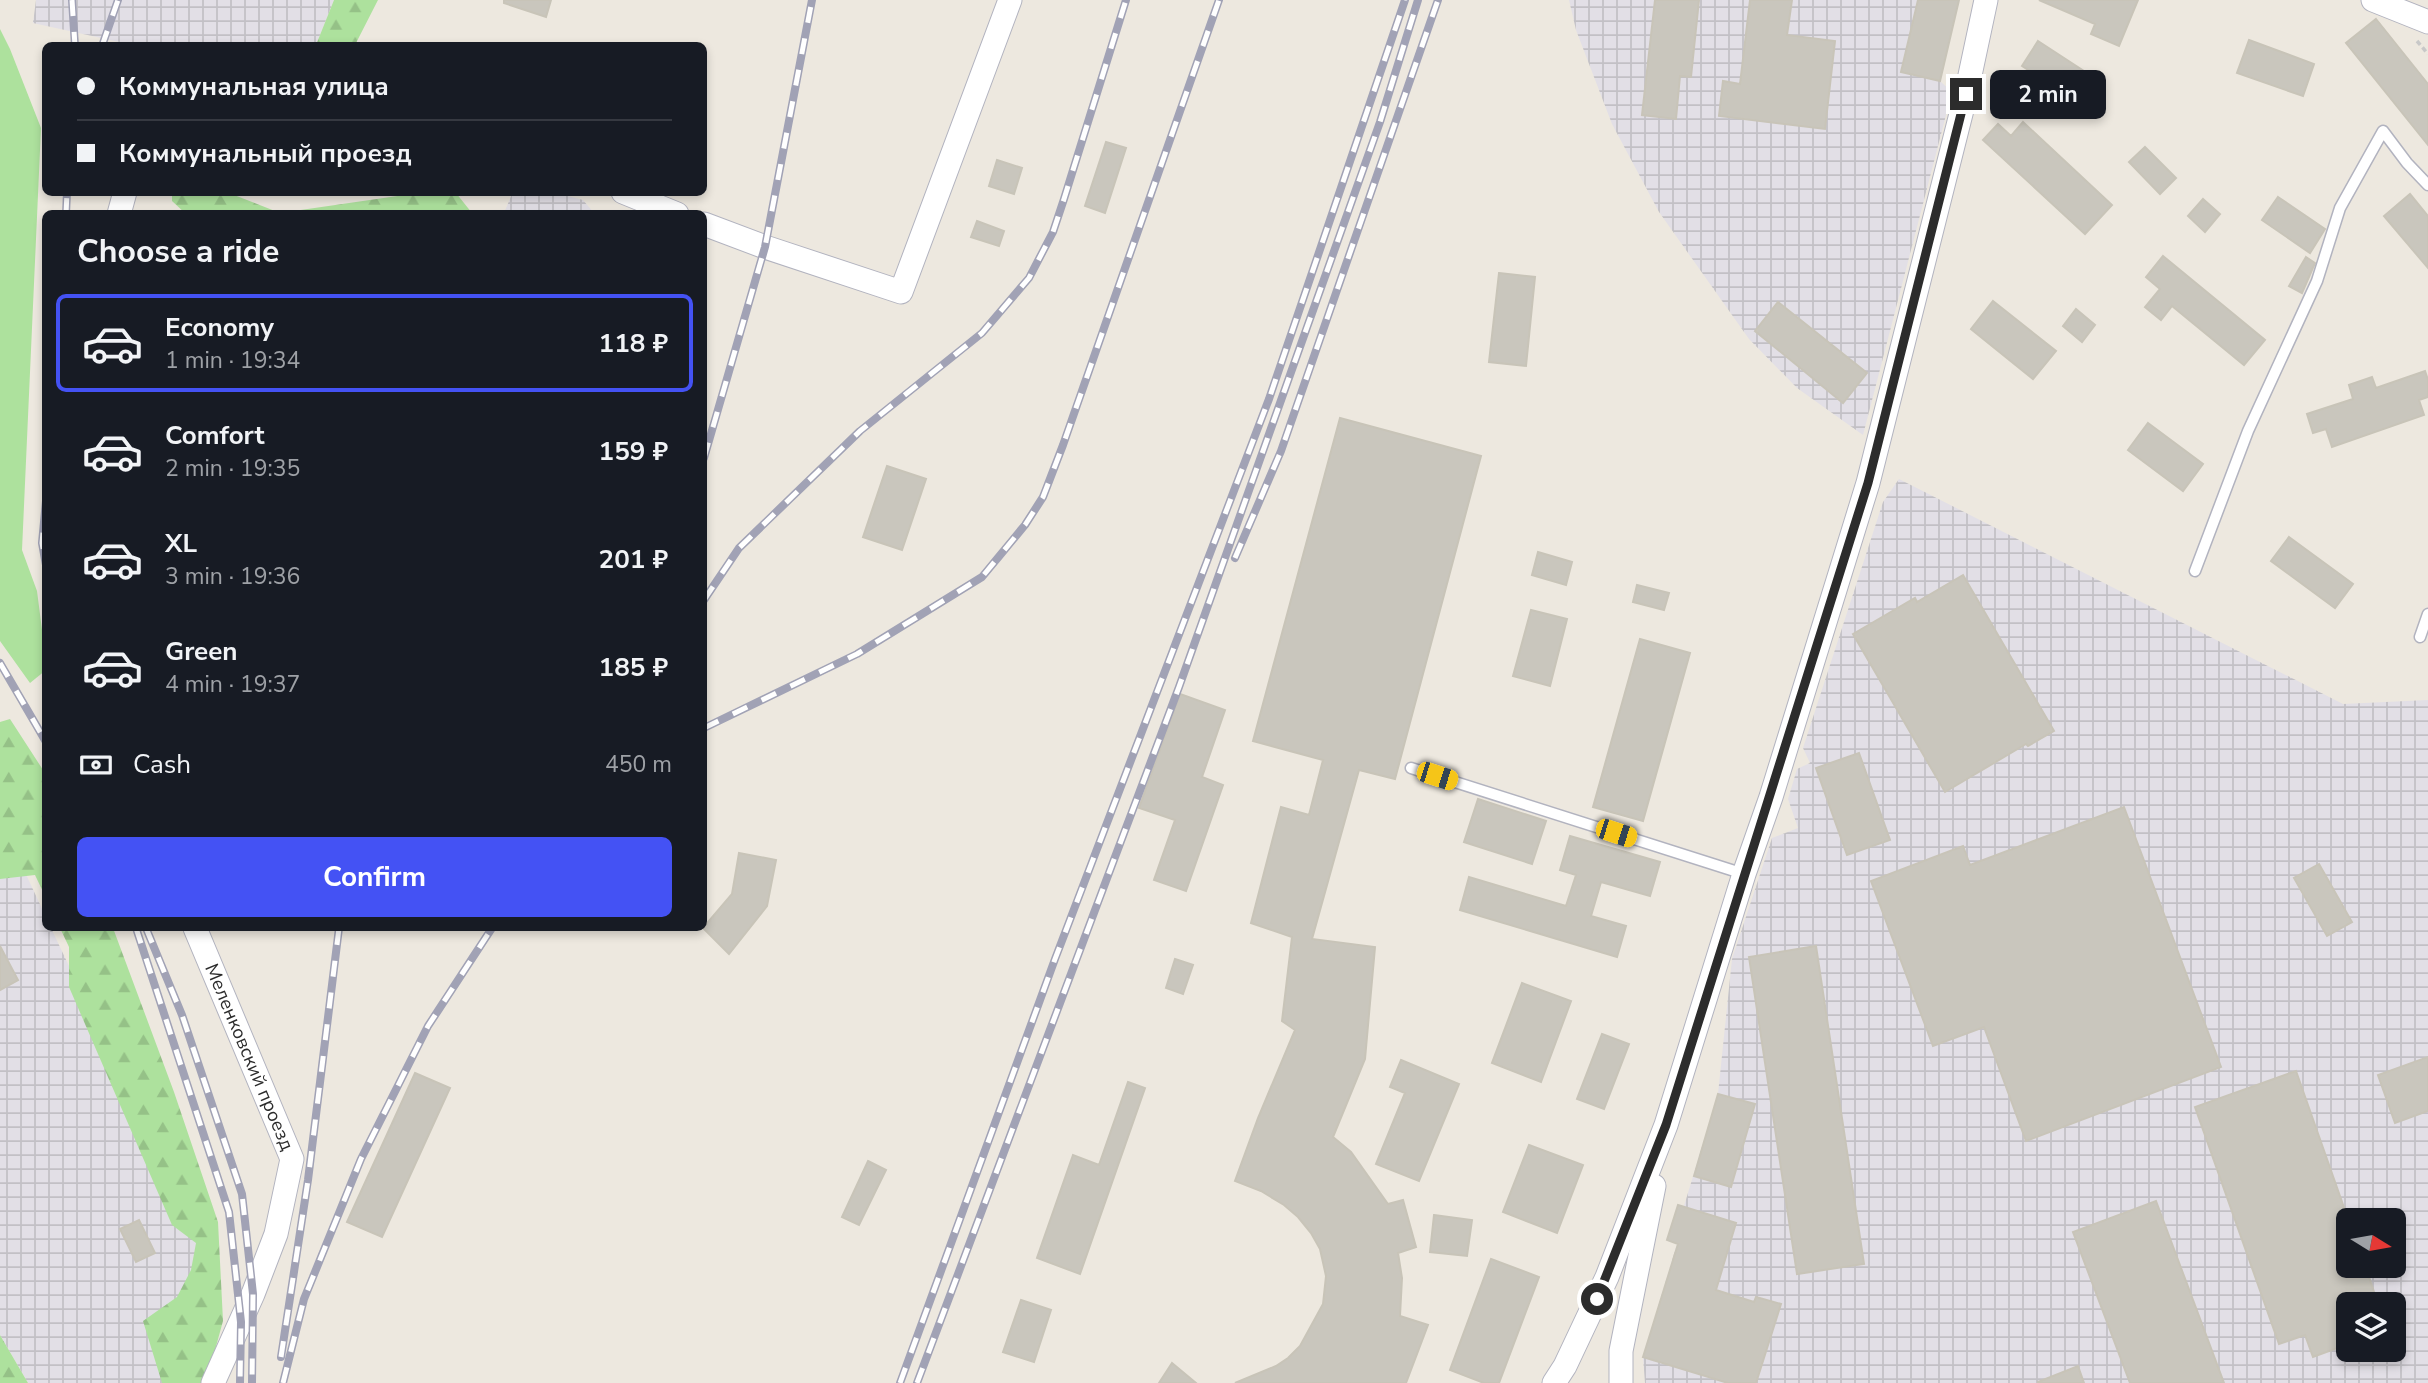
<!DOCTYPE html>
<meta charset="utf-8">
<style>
:root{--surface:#171b24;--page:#242831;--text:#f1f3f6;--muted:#9ea1a6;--line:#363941;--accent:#4452f4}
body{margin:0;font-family:"Nunito Sans",sans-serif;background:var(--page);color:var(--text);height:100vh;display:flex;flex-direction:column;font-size:26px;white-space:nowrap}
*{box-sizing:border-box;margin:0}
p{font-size:23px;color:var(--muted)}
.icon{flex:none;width:38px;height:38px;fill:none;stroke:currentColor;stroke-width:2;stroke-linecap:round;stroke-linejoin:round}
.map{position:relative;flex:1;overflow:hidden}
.sheet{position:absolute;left:42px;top:210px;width:665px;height:721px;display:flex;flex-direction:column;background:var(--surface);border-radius:10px;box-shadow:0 4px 10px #0003}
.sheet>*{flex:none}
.guide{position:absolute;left:42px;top:42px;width:665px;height:154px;border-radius:10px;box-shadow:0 4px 10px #0003;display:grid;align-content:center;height:154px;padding:0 35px;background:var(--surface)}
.needle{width:46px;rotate:101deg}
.buttons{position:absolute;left:2336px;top:1208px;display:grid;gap:14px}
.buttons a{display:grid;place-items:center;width:70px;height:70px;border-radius:10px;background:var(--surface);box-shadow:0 4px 10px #0003;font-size:35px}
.end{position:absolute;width:32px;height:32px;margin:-16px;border:9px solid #2c2c2c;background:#fff;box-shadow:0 0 0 4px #fff}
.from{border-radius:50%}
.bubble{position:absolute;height:49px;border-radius:10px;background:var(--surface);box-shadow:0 4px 10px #0003;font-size:23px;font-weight:700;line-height:49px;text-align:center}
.car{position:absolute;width:21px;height:42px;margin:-21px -10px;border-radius:9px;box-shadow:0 0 5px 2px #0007;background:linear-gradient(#f5c518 24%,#345 0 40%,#f5c518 0 76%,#345 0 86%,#f5c518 0)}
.guide b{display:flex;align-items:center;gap:24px;height:66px;font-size:26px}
.guide b+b{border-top:2px solid var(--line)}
.guide i{width:18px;height:18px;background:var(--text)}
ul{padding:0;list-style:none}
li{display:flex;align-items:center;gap:21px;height:98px;margin:0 14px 10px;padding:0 21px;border:4px solid transparent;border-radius:10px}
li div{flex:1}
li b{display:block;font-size:26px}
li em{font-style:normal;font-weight:700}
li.on{border-color:var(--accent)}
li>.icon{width:63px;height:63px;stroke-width:1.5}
h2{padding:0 35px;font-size:32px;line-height:84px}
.pay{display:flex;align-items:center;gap:18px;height:77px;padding:0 35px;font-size:26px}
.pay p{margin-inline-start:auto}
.action{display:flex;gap:14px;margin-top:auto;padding:14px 35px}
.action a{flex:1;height:80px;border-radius:10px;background:var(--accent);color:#fff;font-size:28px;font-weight:700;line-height:80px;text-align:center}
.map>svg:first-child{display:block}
.industrial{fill:url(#industrial-grid);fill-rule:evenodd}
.green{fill:#ade19d}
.forest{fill:url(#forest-firs)}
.building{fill:#c9c6bd;stroke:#c8c4b8;stroke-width:2}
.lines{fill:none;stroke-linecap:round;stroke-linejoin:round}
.lane-casing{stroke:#b2b3bf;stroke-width:13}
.street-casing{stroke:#b2b3bf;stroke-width:25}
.path{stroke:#c8c8c8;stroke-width:3.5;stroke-dasharray:5 3.5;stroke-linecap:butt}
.lane{stroke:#fff;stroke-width:10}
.street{stroke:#fff;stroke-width:23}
.rail-casing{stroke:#a1a2b5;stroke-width:8}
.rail{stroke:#fff;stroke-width:5;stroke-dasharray:16;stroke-linecap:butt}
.route{stroke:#2c2c2c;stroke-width:9}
.labels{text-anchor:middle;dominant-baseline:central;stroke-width:5;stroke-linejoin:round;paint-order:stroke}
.street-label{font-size:19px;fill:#2c2c2c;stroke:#fff}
</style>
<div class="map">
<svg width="2428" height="1383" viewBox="0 0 2428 1383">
<defs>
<pattern id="industrial-grid" width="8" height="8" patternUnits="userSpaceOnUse" patternTransform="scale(1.75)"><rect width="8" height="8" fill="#e2dfe6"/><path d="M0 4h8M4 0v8" fill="none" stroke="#c2c0c5"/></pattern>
<pattern id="forest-firs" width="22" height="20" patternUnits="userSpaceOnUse" patternTransform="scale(1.75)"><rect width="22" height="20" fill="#ade19d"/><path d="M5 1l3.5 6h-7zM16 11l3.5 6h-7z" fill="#95c187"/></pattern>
</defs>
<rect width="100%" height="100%" fill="#ede8df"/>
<path class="industrial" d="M36 0H334L316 45H133L33 23Z
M1569 0H1959L1940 81 1952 92 1863 435 1797 388 1749 339 1659 212 1612 124 1576 30Z
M520 192 556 193 583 200 594 213H504L512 194Z
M1899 479 2343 704 2428 700V1383H1645L1643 1357 1677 1244 1667 1240 1678 1205 1684 1206 1718 1094 1732 959 1772 838 1798 828 1788 799 1797 769 1810 763 1803 748 1883 502ZM2348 1220H2394V1265H2348ZM2348 1304H2394V1349H2348Z
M0 819 45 915 46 928H51L202 1247 194 1383H28L0 1335Z"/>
<path class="green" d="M0 29 10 49 41 128 22 550 37 591 45 653 46 670 30 683 0 641Z"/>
<path class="forest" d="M334 0H378L355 45H316Z
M425 192 456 193 472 213 186 214 172 201V193H229L280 213Z
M10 719 45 773V896L35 875 0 879V722Z
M60 928H113L174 1092 218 1222 223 1321 209 1372 203 1383H162L143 1321 177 1297 191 1270 196 1243 172 1225 69 987V947Z
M0 1335 28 1383H0Z"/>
<path class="building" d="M504 0H551L546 17 504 3Z
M1655 0H1699L1691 77 1680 76 1676 119 1642 115Z
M1750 0H1792L1787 35 1835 41 1825 129 1719 116 1723 81 1740 84Z
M1918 0H1959L1940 81 1901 72Z
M2039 0H2138L2119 46 2091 34 2095 24Z
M2376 19 2428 84V145L2346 43Z
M2249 40 2314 64 2303 96 2237 73Z
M2038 41 2087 73 2071 97 2022 66Z
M2023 122 2112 205 2085 234 1983 140 1998 124 2011 136Z
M1106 142 1126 148 1105 213 1085 206Z
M2145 147 2176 178 2160 194 2129 162Z
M997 160 1022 168 1014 194 989 186Z
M2410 194 2428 216V268L2384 216Z
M2278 197 2325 229 2310 253 2262 220Z
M2203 199 2220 214 2205 232 2188 216Z
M977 221 1004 231 999 246 971 237Z
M2163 256 2265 340 2244 365 2172 306 2161 320 2145 307 2160 289 2146 277Z
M2306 257 2315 263 2302 293 2289 286Z
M1499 273 1535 277 1526 366 1489 362Z
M1993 301 2056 351 2033 379 1971 329Z
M1778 302 1867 373 1843 403 1755 331Z
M2076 309 2095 325 2082 342 2063 326Z
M2425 371 2428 380V397L2419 400 2424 415 2332 447 2326 429 2313 433 2307 414 2353 399 2349 385 2372 377 2376 388Z
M1340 418 1481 456 1395 779 1359 770 1312 939 1375 947 1365 1059 1333 1137 1351 1152 1388 1204 1403 1200 1416 1247 1398 1253 1402 1278 1400 1316 1428 1325 1406 1383H1235L1276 1366 1288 1358 1300 1346 1323 1304 1326 1276 1320 1249 1311 1233 1298 1217 1284 1205 1261 1191 1235 1181 1258 1118 1295 1030 1282 1021 1292 937 1251 923 1281 807 1309 815 1323 760 1253 741Z
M2148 423 2203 464 2183 491 2128 450Z
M887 466 926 479 902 550 863 537Z
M2289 537 2353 584 2335 608 2271 561Z
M1538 552 1572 562 1566 585 1532 575Z
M1963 575 2054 731 2028 746 2026 744 1945 792 1853 634 1915 598 1917 602Z
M1637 585 1669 593 1664 610 1633 602Z
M1531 610 1567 619 1550 686 1513 676Z
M1640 639 1690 653 1643 821 1593 807Z
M1180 694 1225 710 1202 777 1223 785 1186 891 1154 880 1175 820 1139 808Z
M1859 753 1890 840 1847 855 1816 768Z
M1478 799 1546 821 1532 864 1464 842Z
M2124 807 2221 1067 2026 1141 1984 1027 1933 1046 1871 881 1963 846 1970 865Z
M1570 836 1660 862 1650 896 1601 882 1591 916 1626 926 1617 957 1460 910 1469 877 1566 906 1576 875 1560 870Z
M739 853 776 860 767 906 729 954 703 928 732 894Z
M2319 864 2352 922 2327 936 2294 878Z
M0 946 18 980 0 990Z
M1816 946 1864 1264 1797 1274 1749 957Z
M1175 959 1193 965 1183 994 1166 988Z
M1522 983 1571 1001 1541 1082 1492 1063Z
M1602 1034 1629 1044 1604 1109 1577 1099Z
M2428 1057V1111L2395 1123 2378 1075Z
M1401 1060 1459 1084 1419 1181 1376 1164 1405 1093 1390 1087Z
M2296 1071 2348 1219V1265H2365L2378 1304H2348V1344L2313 1357 2305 1335 2279 1344 2195 1107Z
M415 1073 450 1088 382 1237 347 1222Z
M1128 1082 1145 1088 1080 1274 1037 1258 1073 1155 1099 1165Z
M1718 1094 1755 1104 1731 1187 1694 1176Z
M1529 1145 1583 1165 1557 1233 1503 1212Z
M868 1161 886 1170 859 1225 842 1217Z
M2156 1201 2224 1383H2130L2073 1232Z
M1678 1205 1736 1223 1716 1290 1754 1302 1756 1297 1781 1304 1756 1383H1728L1643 1357 1678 1244 1667 1240Z
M1434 1215 1472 1220 1467 1256 1430 1252Z
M139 1220 155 1253 136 1262 120 1229Z
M1491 1259 1539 1277 1499 1383H1484L1450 1370Z
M1021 1300 1051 1310 1034 1362 1003 1352Z
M1172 1363 1196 1383H1159Z
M2078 1366 2084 1383H2038V1382Z"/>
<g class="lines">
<defs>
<path id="lane" d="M2195 571 2248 431 2317 281 2340 208 2383 131 2407 163 2428 185
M2420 637 2428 614
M1411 768 1744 874"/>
<g id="street">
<path d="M2373 0 2428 22"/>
<path d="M623 192 677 214"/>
<path d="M119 214 125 192"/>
<path d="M704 224 765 247 901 292 1010 0"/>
<path id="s1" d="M195 928 292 1159 276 1234 253 1294 213 1383"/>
<path d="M1554 1383 1565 1366 1607 1277 1666 1125 1744 874 1771 797 1868 483 1966 94 1986 0"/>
<path d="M1621 1383V1351L1654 1186"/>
</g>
</defs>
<use href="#lane" class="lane-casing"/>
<use href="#street" class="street-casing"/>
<path class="path" d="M2417 41 2428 54"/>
<use href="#lane" class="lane"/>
<use href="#street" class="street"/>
<defs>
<path id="rail" d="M72 0 75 46
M102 46 118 0
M66 214 67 192
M704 458 765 247 812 0
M46 501 42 543 46 565
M1235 558 1281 451 1438 0
M704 600 739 548 860 431 982 333 1029 278 1053 232 1064 199 1126 0
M0 663 46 742
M704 728 857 654 982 577 1025 525 1043 497 1063 445 1219 0
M136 928 229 1212 241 1322 240 1383
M146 928 182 1015 242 1194 253 1294 252 1383
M281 1357 308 1180 339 928
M283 1383 304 1299 361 1159 428 1026 492 928
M900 1383 1055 959 1269 399 1405 0
M917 1383 1179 687 1380 122 1418 0"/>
</defs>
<use href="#rail" class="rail-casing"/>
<use href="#rail" class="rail"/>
</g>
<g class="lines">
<path class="route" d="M1597 1299 1666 1125 1868 483 1966 94"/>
</g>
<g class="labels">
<g class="street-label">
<text stroke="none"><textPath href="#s1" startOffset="140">Меленковский проезд</textPath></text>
</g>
</g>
</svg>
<div class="buttons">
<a><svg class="needle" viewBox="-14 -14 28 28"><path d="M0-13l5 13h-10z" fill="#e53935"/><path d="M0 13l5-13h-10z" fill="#9ea1a6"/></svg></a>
<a><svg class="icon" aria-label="layers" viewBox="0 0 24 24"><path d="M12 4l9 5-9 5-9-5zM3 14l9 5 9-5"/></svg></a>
</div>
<i class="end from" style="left:1597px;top:1299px"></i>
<i class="end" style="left:1966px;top:94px"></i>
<div class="bubble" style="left:1990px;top:70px;width:116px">2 min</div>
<i class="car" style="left:1437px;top:776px;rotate:108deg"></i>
<i class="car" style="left:1616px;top:833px;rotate:108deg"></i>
<div class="guide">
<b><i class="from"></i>Коммунальная улица</b>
<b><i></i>Коммунальный проезд</b>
</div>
<section class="sheet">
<h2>Choose a ride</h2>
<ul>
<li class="on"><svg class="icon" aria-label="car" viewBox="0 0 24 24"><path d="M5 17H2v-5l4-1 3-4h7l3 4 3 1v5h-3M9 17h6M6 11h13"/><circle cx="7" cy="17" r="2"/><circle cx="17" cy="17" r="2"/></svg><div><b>Economy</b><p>1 min · 19:34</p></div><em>118 ₽</em></li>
<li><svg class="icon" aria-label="car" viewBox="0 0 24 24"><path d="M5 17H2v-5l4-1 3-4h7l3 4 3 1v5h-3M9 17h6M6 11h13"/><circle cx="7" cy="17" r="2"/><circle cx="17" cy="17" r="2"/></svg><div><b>Comfort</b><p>2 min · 19:35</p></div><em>159 ₽</em></li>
<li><svg class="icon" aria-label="car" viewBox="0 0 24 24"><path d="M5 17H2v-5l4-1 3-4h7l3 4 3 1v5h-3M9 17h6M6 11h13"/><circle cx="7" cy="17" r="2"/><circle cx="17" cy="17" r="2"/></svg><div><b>XL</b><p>3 min · 19:36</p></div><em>201 ₽</em></li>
<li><svg class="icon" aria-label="car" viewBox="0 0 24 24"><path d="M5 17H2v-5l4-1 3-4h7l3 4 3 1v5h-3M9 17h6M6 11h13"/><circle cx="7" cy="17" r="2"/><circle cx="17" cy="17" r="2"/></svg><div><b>Green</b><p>4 min · 19:37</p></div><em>185 ₽</em></li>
</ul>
<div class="pay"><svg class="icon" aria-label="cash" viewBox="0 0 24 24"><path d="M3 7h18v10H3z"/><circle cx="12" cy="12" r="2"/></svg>Cash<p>450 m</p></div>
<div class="action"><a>Confirm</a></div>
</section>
</div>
